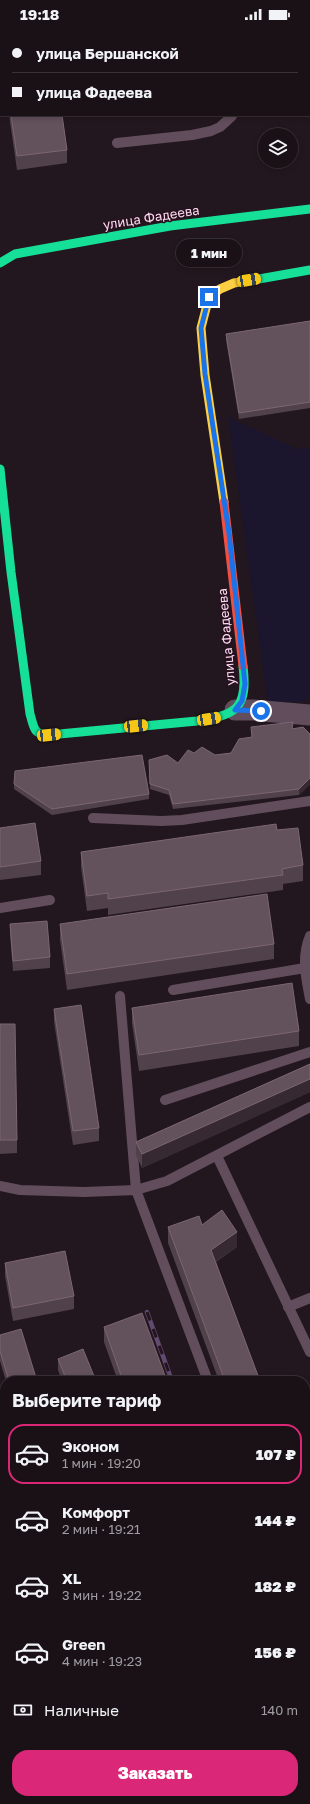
<!DOCTYPE html>
<html lang="ru">
<meta charset="utf-8">
<style>
:root{--surface:#1a1116;--page:#271f23;--text:#f1f3f6;--muted:#9f9da1;--line:#383135;--accent:#db2777}
body{margin:0;font-family:"Golos Text",sans-serif;background:var(--page);color:var(--text);height:100vh;display:flex;flex-direction:column;font-size:15px;white-space:nowrap}
*{box-sizing:border-box;margin:0}
p{font-size:13px;color:var(--muted)}
.icon{flex:none;width:22px;height:22px;fill:none;stroke:currentColor;stroke-width:2;stroke-linecap:round;stroke-linejoin:round}
.map{position:relative;flex:1;overflow:hidden}
.side{position:absolute;left:0px;top:1348px;width:310px;height:428px;display:flex;flex-direction:column;background:var(--surface);border-radius:16px 16px 0 0;box-shadow:0 2px 6px #0003,0 0 0 1px var(--line)}
.side>*{flex:none}
.banner{position:absolute;left:0px;top:0px;width:310px;height:88px;box-shadow:0 2px 6px #0003,0 0 0 1px var(--line);display:grid;align-content:center;height:88px;padding:0 12px;background:var(--surface)}
.buttons{position:absolute;left:258px;top:100px;display:grid;gap:8px}
.buttons a{display:grid;place-items:center;width:40px;height:40px;border-radius:50%;background:var(--surface);box-shadow:0 2px 6px #0003,0 0 0 1px var(--line);font-size:20px}
.end{position:absolute;width:18px;height:18px;margin:-9px;border:5px solid #1a73e8;background:#fff;box-shadow:0 0 0 2px #fff}
.from{border-radius:50%}
.bubble{position:absolute;height:28px;border-radius:14px;background:var(--surface);box-shadow:0 2px 6px #0003,0 0 0 1px var(--line);font-size:13px;font-weight:800;line-height:28px;text-align:center}
.car{position:absolute;width:12px;height:24px;margin:-12px -6px;border-radius:5px;box-shadow:0 0 3px 1px #0007;background:linear-gradient(#f5c518 24%,#345 0 40%,#f5c518 0 76%,#345 0 86%,#f5c518 0)}
.banner b{display:flex;align-items:center;gap:14px;height:38px;font-size:15px}
.banner b+b{border-top:1px solid var(--line)}
.banner i{width:10px;height:10px;background:var(--text)}
ul{padding:0;list-style:none}
li{display:flex;align-items:center;gap:12px;height:60px;margin:0 8px 6px;padding:0 4px;border:2px solid transparent;border-radius:16px}
li div{flex:1}
li b{display:block;font-size:15px}
li em{font-style:normal;font-weight:800}
li.on{border-color:var(--accent)}
li>.icon{width:36px;height:36px;stroke-width:1.5}
h2{padding:0 12px;font-size:18px;line-height:48px}
.pay{display:flex;align-items:center;gap:10px;height:44px;padding:0 12px;font-size:15px}
.pay p{margin-inline-start:auto}
.cta{display:flex;gap:8px;margin-top:auto;padding:8px 12px}
.cta a{flex:1;height:46px;border-radius:16px;background:var(--accent);color:#fff;font-size:16px;font-weight:800;line-height:46px;text-align:center}
.status{display:flex;justify-content:space-between;align-items:center;height:28px;padding:0 20px;background:var(--surface);direction:ltr}
.status svg{height:11px;fill:currentColor}
.map>svg:first-child{display:block}
.green{fill:#1b152e}
.lines{fill:none;stroke-linecap:round;stroke-linejoin:round}
.lane{stroke:#624d5c;stroke-width:10}
.street{stroke:#624d5c;stroke-width:21}
.fast{stroke:#16e098;stroke-width:9}
.slow{stroke:#ffcf43;stroke-width:9}
.jam{stroke:#f24e42;stroke-width:9}
.rail-casing{stroke:#614b70;stroke-width:4.5}
.rail{stroke:#27121f;stroke-width:3;stroke-dasharray:9;stroke-linecap:butt}
.wall{fill:#51414b}
.shaded-wall{fill:#362931}
.building{fill:#63515c;stroke:#7c6674}
.route{stroke:#1a73e8;stroke-width:5}
.labels{text-anchor:middle;dominant-baseline:central;stroke-width:3;stroke-linejoin:round;paint-order:stroke}
.street-label{font-size:13px;fill:#fddaf1;stroke:#27121f}
</style>
<div class="status"><b>19:18</b><svg viewBox="0 0 49 12"><path d="M0 12V9h3v3zM5 12V6h3v6zM10 12V3h3v9zM15 12V0h3v12zM26 1h20v11H26zM47 4h2v5h-2z"/></svg></div>
<div class="map">
<svg width="310" height="1776" viewBox="0 0 310 1776">
<rect width="100%" height="100%" fill="#22171e"/>
<path class="green" d="M228 389 297 421 310 420V668L304 674 268 675Z"/>
<g class="lines">
<path class="lane" d="M53 0V1
M0 49H1
M309 80H310
M117 115 192 107 211 103 220 99 232 88
M93 790 161 793 182 792 310 773
M0 880 50 872
M310 908C301 929 306 950 310 971
M173 962 305 940
M120 968 136 1162 208 1353
M165 1072 310 1024
M217 1128 310 1324
M0 1158 20 1162 84 1164 136 1162 167 1153 310 1079
M288 1279 310 1270
M305 1612 308 1619
M0 1650 5 1658
M63 1771 65 1776
M3 1776 7 1771"/>
<path class="street" d="M235 682H253L310 687"/>
<path class="fast" d="M0 235 15 226 170 198 310 181
M253 252 310 242
M0 441 11 544 30 686C34 699 33 707 49 707L197 693C237 687 248 680 243 638"/>
<path class="slow" d="M224 474 205 347 201 300 209 269 220 261 234 255 253 252"/>
<path class="jam" d="M224 474 243 638"/>
<defs>
<path id="rail" d="M147 1284 172 1353
M305 1720 310 1736
M106 1771 107 1776
M125 1771 126 1776"/>
</defs>
<use href="#rail" class="rail-casing"/>
<use href="#rail" class="rail"/>
</g>
<path class="wall" d="M9 87H62L67 122V135L17 142Z
M310 293V380L239 391 226 312V306Z
M251 699 293 701 310 706V756L299 767 173 781 169 767 150 761 149 732 178 735 194 725 215 727 231 725 252 709Z
M14 756 149 766V771L52 787 14 761Z
M0 800 41 833V847L0 852Z
M277 802 303 837V853L283 856V862L108 887V880L87 883 81 839V824Z
M10 896 50 929V940L13 943 10 906Z
M60 896 274 916V931L67 962 60 912Z
M132 980 299 1003V1018L139 1043 132 995Z
M54 981 99 1100V1113L73 1117 54 994Z
M0 996 17 1112V1125L0 1126Z
M310 1036V1064L142 1140 136 1127V1114Z
M202 1197 237 1219 216 1234 260 1353H219L168 1215V1199Z
M5 1235 74 1268V1281L13 1293 5 1248Z
M104 1299 167 1353H118L104 1314Z
M0 1307 37 1353H6L0 1333Z
M58 1331 96 1353H62L58 1342Z
M305 1475 310 1488V1598L305 1584Z"/>
<path class="shaded-wall" d="M310 750V756L299 767V761Z
M310 1051V1064L142 1140V1126Z
M237 1204V1219L211 1237V1222Z
M1 1429V1440H0V1430Z"/>
<path class="building" d="M11 87H62L67 122 17 128Z
M310 293V374L239 385 226 306Z
M293 694 292 701 303 699 310 706V750L299 761 173 776 169 762 150 756 149 732 167 727 178 735 188 722 194 725 202 719 215 727 231 725 239 711 252 709 251 699Z
M142 727 149 766 52 781 14 756 15 743Z
M35 795 41 833 0 839V800Z
M276 796 277 802 298 800 303 837 282 841 283 847 108 871V865L87 868 81 824Z
M267 866 274 916 67 946 60 896Z
M47 893 50 929 13 933 10 896Z
M292 955 299 1003 139 1027 132 980Z
M81 977 99 1100 73 1103 54 981Z
M0 996H15L17 1112H0Z
M310 1036V1051L142 1126 136 1114Z
M222 1182 237 1204 211 1222 260 1353H225L168 1199 199 1188 202 1197Z
M65 1223 74 1268 13 1280 5 1235Z
M142 1285 167 1353H123L104 1299Z
M21 1301 37 1353H9L0 1323V1307Z
M83 1321 96 1353H67L58 1331Z
M305 1475 310 1488V1582L305 1569Z
M37 1771H41L43 1776H24V1774Z"/>
<g class="lines">
<path class="route" d="M209 269 201 300 205 346 229 505 245 656 242 673 235 682 261 683"/>
</g>
<g class="labels">
<g class="street-label">
<text transform="translate(151 189) rotate(-9)">улица Фадеева</text>
<text transform="translate(226 609) rotate(-95)">улица Фадеева</text>
</g>
</g>
</svg>
<div class="buttons">
<a><svg class="icon" aria-label="layers" viewBox="0 0 24 24"><path d="M12 4l9 5-9 5-9-5zM3 14l9 5 9-5"/></svg></a>
</div>
<i class="end from" style="left:261px;top:683px"></i>
<i class="end" style="left:209px;top:269px"></i>
<div class="bubble" style="left:176px;top:211px;width:66px">1 мин</div>
<i class="car" style="left:249px;top:252px;rotate:80deg"></i>
<i class="car" style="left:209px;top:691px;rotate:80deg"></i>
<i class="car" style="left:136px;top:698px;rotate:84deg"></i>
<i class="car" style="left:49px;top:707px;rotate:84deg"></i>
<div class="banner">
<b><i class="from"></i>улица Бершанской</b>
<b><i></i>улица Фадеева</b>
</div>
<section class="side">
<h2>Выберите тариф</h2>
<ul>
<li class="on"><svg class="icon" aria-label="car" viewBox="0 0 24 24"><path d="M5 17H2v-5l4-1 3-4h7l3 4 3 1v5h-3M9 17h6M6 11h13"/><circle cx="7" cy="17" r="2"/><circle cx="17" cy="17" r="2"/></svg><div><b>Эконом</b><p>1 мин · 19:20</p></div><em>107 ₽</em></li>
<li><svg class="icon" aria-label="car" viewBox="0 0 24 24"><path d="M5 17H2v-5l4-1 3-4h7l3 4 3 1v5h-3M9 17h6M6 11h13"/><circle cx="7" cy="17" r="2"/><circle cx="17" cy="17" r="2"/></svg><div><b>Комфорт</b><p>2 мин · 19:21</p></div><em>144 ₽</em></li>
<li><svg class="icon" aria-label="car" viewBox="0 0 24 24"><path d="M5 17H2v-5l4-1 3-4h7l3 4 3 1v5h-3M9 17h6M6 11h13"/><circle cx="7" cy="17" r="2"/><circle cx="17" cy="17" r="2"/></svg><div><b>XL</b><p>3 мин · 19:22</p></div><em>182 ₽</em></li>
<li><svg class="icon" aria-label="car" viewBox="0 0 24 24"><path d="M5 17H2v-5l4-1 3-4h7l3 4 3 1v5h-3M9 17h6M6 11h13"/><circle cx="7" cy="17" r="2"/><circle cx="17" cy="17" r="2"/></svg><div><b>Green</b><p>4 мин · 19:23</p></div><em>156 ₽</em></li>
</ul>
<div class="pay"><svg class="icon" aria-label="cash" viewBox="0 0 24 24"><path d="M3 7h18v10H3z"/><circle cx="12" cy="12" r="2"/></svg>Наличные<p>140 m</p></div>
<div class="cta"><a>Заказать</a></div>
</section>
</div>
